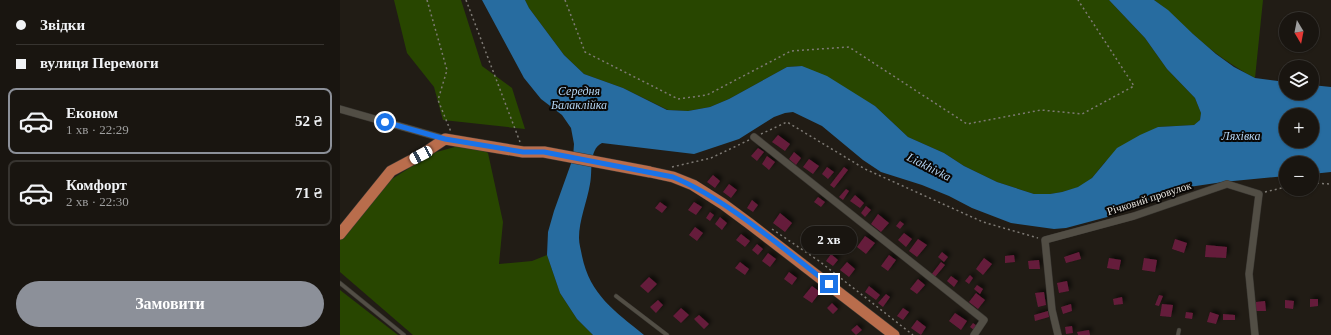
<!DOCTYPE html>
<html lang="uk">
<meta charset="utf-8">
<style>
:root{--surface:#191510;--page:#26221e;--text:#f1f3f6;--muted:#9f9f9f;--line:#373430;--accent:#8c9099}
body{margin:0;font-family:Georgia,serif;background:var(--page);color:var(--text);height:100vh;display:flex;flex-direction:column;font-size:15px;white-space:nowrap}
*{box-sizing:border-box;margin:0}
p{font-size:13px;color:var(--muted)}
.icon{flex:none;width:22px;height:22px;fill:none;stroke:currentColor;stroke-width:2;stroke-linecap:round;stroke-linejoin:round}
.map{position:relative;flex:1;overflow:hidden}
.details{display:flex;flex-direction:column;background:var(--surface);width:340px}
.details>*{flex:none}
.hud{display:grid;align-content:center;height:88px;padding:0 16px;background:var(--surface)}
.needle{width:26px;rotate:170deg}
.fabs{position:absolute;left:939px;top:12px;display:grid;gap:8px}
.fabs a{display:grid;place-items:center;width:40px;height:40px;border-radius:50%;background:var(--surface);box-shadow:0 1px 3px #0004,0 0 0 1px var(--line);font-size:20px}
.end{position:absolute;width:18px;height:18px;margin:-9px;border:5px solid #1a73e8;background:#fff;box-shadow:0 0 0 2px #fff}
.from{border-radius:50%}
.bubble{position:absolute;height:28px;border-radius:14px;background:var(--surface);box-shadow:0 1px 3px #0004,0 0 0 1px var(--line);font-size:13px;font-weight:800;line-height:28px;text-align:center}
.car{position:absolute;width:12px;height:24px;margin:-12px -6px;border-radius:5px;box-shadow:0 0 3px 1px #0007;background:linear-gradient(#fff 24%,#345 0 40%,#fff 0 76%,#345 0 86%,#fff 0)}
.hud b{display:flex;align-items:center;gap:14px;height:38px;font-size:15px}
.hud b+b{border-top:1px solid var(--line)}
.hud i{width:10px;height:10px;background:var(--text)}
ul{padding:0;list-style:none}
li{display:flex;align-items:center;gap:12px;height:66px;margin:0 8px 6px;padding:0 8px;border:2px solid var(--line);border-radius:8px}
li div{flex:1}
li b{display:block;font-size:15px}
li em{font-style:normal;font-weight:800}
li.current{border-color:var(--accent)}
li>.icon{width:36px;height:36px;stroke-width:1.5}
.primary-button{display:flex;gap:8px;margin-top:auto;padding:8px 16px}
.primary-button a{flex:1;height:46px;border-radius:24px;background:var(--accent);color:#fff;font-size:16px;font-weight:800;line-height:46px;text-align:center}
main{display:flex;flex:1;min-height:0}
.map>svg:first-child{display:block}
.green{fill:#284600}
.water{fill:#276ca0;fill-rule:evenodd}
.building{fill:#651d3b;filter:url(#shadow)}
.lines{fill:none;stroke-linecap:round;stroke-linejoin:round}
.service-casing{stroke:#3b3833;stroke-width:4.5}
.minor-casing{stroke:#3b3833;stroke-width:8}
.primary-casing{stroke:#3b3833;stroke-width:12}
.path{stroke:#7e7a74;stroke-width:1.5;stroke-dasharray:2 3;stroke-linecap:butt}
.service{stroke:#524e45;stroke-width:3.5}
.minor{stroke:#524e45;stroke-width:7}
.primary{stroke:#b96d4c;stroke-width:11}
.route{stroke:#1a73e8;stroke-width:5}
.labels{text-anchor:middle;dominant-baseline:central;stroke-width:4;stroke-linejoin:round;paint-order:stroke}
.street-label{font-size:11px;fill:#e7e4df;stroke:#090705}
.water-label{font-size:12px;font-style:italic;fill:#b3d4f2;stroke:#090705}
</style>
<main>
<section class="details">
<div class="hud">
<b><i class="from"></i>Звідки</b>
<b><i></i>вулиця Перемоги</b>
</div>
<ul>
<li class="current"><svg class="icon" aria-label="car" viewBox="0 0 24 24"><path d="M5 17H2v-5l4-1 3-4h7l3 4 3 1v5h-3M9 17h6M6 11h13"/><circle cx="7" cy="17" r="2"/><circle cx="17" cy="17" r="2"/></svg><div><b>Економ</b><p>1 хв · 22:29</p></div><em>52 ₴</em></li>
<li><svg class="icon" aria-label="car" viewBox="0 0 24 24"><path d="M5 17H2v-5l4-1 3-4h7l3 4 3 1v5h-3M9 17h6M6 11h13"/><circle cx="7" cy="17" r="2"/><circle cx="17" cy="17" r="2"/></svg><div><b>Комфорт</b><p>2 хв · 22:30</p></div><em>71 ₴</em></li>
</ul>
<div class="primary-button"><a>Замовити</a></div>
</section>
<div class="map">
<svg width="991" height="335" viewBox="0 0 991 335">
<defs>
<filter id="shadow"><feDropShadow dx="3" dy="-3" stdDeviation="2" flood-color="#0009"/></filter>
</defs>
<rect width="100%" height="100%" fill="#211c15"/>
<path class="green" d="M54 0H121L142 66 172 88 185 129 103 120 94 87 67 53Z
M185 0H769L805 38 827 69 855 98 861 113 860 120 854 125 818 127 765 162 752 178 739 187 722 192 710 194H694L657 182 624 166 604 153 568 137 535 106 462 66 447 67 389 99 370 107 348 111 328 110 283 88 244 74 224 55 189 8Z
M814 0H923L915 78C892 66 873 52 854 35 840 23 829 10 814 0Z
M129 143 148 153 163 222 159 264 192 261 207 255 220 293 237 319 253 335H73L0 272V239L52 179 93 153Z
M0 290 58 335H0Z"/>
<path class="water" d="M142 0H185L189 8 224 55 244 74 283 88 327 110 348 111 370 107 389 99 447 67 462 66 487 76 535 106 568 137 604 153 624 166 657 182 694 194H710L722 192 738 187 752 178 777 148 800 135 818 127 854 125 860 120 861 113 855 98 827 69 805 38 769 0H814L828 10 853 34 876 54 894 67 915 78 946 82V93H972V85L991 87V172L972 174V163H946V176L883 182 849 187 823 195 771 216 726 228 714 229 671 223 632 208 609 196 582 185 541 172 523 160 482 126 453 112 445 113 434 117 399 139 354 154 262 143C248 150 253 172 250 184 247 202 239 220 239 238 239 244 241 250 242 256 250 295 275 311 304 335H253L237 319 220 293 207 255 208 232 214 211 233 158 234 144 231 128 222 115 201 99 184 78ZM946 115H972V141H946Z"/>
<path class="building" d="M438 135 450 144 445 151 432 142Z
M418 148 424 152 417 161 411 156Z
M454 152 461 158 456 165 449 159Z
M427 156 435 162 429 170 422 164Z
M469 159 479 166 473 174 463 167Z
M487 167 494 172 488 179 482 174Z
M504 167 508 170 494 188 490 185Z
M373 175 380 181 375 188 367 182Z
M389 184 397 190 391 198 383 192Z
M506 189 509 191 503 200 499 197Z
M515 195 524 203 520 208 510 201Z
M478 197 485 202 481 207 474 202Z
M412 200 418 205 413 212 407 208Z
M320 202 327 207 322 213 315 208Z
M354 202 362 207 356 215 348 210Z
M526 206 531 210 525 217 521 213Z
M370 212 374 215 370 221 366 218Z
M440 213 452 223 445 232 433 223Z
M538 214 549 223 541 232 531 224Z
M380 217 387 223 382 230 375 224Z
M560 221 564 224 560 229 556 226Z
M355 227 363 233 357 241 349 235Z
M481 230 486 233 480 241 475 238Z
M564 233 572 239 566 247 558 240Z
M401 234 410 241 405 247 396 240Z
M525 236 535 243 526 254 517 247Z
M578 239 587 245 577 257 569 251Z
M835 239 847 243 844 253 832 249Z
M417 244 423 249 418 255 412 250Z
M866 245 887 247 886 258 865 257Z
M602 252 608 257 604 262 598 257Z
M739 252 741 259 726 263 724 257Z
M428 253 436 259 430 267 422 261Z
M491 254 498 260 493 266 486 261Z
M549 255 556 260 548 271 541 266Z
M674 255 675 262 665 263V256Z
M644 258 652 264 643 275 636 269Z
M769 258 781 260 779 270 767 268Z
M804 258 817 260 815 272 802 270Z
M699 260 700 269H689L688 261Z
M400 262 409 269 405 275 395 268Z
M507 262 515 269 509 277 500 270Z
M601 262 605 265 595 277 591 275Z
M449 272 457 278 452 285 444 279Z
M630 275 633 278 629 284 625 281Z
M611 276 618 281 614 287 607 281Z
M309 277 317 284 308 293 300 286Z
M578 279 585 285 577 294 570 289Z
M727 281 729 291 719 293 717 283Z
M637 285 643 289 640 294 634 289Z
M472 286 480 292 472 303 463 297Z
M529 286 540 295 536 300 525 292Z
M704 292 706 305 698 307 695 293Z
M636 293 645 300 638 309 629 302Z
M546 294 550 297 543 307 538 303Z
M819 295 823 296 819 306 815 305Z
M782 297 783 304 774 305 773 299Z
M970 299H978V306L970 307Z
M318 300 323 305 316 313 310 307Z
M945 300 954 301 953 309 945 308Z
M925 301 926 311H916V302Z
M492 303 498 309 493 314 487 308Z
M731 304 732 311 723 314 721 307Z
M822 304 833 305 831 317 820 316Z
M341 308 349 315 341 323 333 316Z
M563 308 569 312 563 320 557 316Z
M708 311 709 317 695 321 694 315Z
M846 312 853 313 852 319 845 318Z
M870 312 879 315 876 324 867 322Z
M615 313 627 321 621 330 609 321Z
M883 314 895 315V320H883Z
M359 315 369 324 364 329 354 319Z
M577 320 586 327 581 335 571 328Z
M633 323 637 326 634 330 630 327Z
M517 325 522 330 516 335 511 330Z
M732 326 733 333 726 334 725 327Z
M749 330 750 335H738L737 332Z"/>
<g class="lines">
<defs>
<path id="service" d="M0 283 64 335
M276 296 327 335
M838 335 839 330"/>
<path id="minor" d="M0 109 105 139
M414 137 644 320 634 335
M718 335 712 310 705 240 794 216 887 184 919 194 909 274 915 335"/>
<path id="primary" d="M0 234 51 171 81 155 105 139 183 152H204L310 172 333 177 353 185 383 204 410 224 554 335"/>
</defs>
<use href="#service" class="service-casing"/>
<use href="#minor" class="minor-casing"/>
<use href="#primary" class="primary-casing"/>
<path class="path" d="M87 0 107 70 98 100 111 132
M126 0 180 142
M225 0 245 52 338 99 367 95 451 51 509 47 627 124 701 110 742 114 794 86 738 0
M421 134 447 122 525 169 643 222 698 238
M332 167 371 158 409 140
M972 183 991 184
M925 192 946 187
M432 229 479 261 573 335"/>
<use href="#service" class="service"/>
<use href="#minor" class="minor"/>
<use href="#primary" class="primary"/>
</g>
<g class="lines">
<path class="route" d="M45 122 105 139 183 152H204L333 177C388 200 442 248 489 284"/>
</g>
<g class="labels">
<g class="street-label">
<text transform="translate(809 198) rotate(-18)">Річковий провулок</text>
</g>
<g class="water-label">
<text x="239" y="91">Середня<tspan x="239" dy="14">Балаклійка</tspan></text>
<text x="901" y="136">Ляхівка</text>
<text transform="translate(589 167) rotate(27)">Liakhivka</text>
</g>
</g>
</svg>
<div class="fabs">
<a><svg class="needle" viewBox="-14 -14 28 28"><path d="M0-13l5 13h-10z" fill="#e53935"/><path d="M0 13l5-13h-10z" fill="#9f9f9f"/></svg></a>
<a><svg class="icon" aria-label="layers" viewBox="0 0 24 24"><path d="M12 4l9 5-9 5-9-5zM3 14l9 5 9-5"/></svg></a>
<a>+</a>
<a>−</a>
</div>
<i class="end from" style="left:45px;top:122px"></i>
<i class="end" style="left:489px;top:284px"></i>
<div class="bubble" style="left:461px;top:226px;width:56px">2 хв</div>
<i class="car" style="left:81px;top:155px;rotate:242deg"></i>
</div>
</main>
